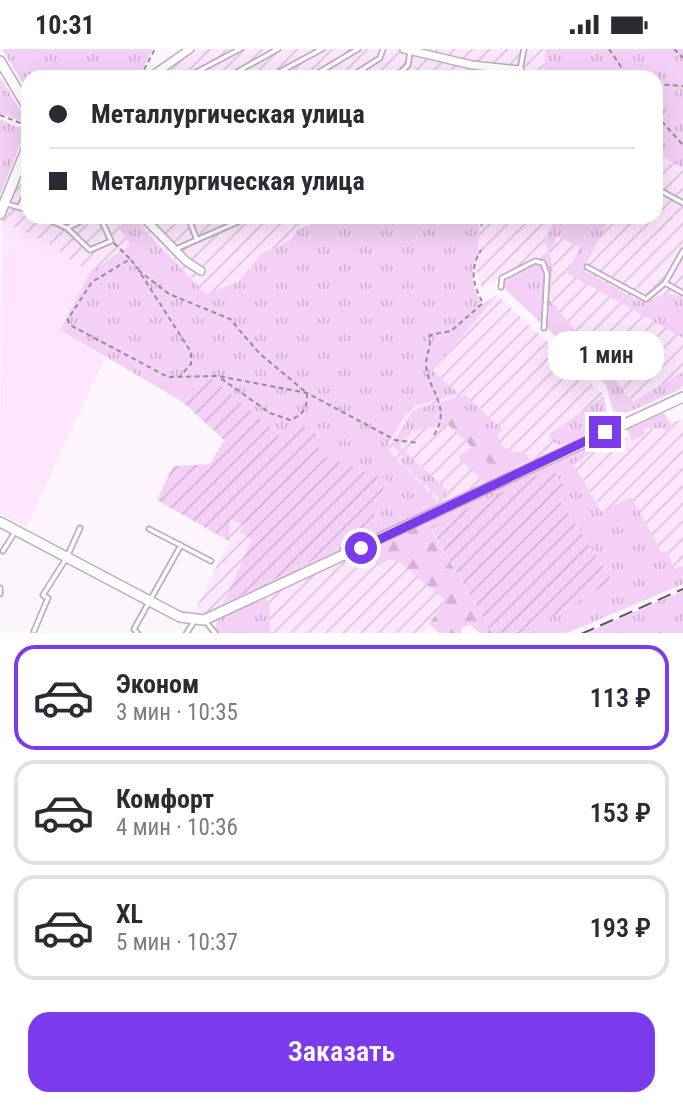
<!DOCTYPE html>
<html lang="ru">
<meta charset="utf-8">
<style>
:root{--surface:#fff;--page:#f7f7f7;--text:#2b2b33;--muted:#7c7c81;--line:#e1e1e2;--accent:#7c3aed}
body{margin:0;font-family:"Roboto Condensed",sans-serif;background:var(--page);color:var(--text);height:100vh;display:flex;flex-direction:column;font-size:26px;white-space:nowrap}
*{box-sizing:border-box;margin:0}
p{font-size:23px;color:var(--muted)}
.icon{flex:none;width:38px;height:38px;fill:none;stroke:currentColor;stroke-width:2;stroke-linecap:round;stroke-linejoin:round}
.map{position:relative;height:584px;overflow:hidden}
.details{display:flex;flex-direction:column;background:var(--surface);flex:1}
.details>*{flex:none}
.banner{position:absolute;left:21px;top:21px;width:642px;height:154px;border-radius:21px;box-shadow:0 7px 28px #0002;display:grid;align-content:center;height:154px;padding:0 28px;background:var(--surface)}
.end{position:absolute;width:32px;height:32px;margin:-16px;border:9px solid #7c3aed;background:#fff;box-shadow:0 0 0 4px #fff}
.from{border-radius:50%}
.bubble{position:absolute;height:49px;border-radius:21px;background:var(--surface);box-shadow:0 7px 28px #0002;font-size:23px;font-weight:600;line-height:49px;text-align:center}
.banner b{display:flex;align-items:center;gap:24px;height:66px;font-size:26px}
.banner b+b{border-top:2px solid var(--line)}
.banner i{width:18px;height:18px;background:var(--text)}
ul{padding:12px 0 0;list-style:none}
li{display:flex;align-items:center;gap:21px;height:105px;margin:0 14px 10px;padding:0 14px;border:4px solid var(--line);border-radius:21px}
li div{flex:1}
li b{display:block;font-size:26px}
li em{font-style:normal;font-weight:600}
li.active{border-color:var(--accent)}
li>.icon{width:63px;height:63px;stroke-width:1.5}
.action{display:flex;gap:14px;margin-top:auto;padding:14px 28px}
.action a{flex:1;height:80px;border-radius:21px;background:var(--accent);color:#fff;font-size:28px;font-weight:600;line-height:80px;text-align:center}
.status{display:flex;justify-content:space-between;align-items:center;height:49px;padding:0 35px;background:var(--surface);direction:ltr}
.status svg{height:19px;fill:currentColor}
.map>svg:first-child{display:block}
.built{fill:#fee6ff}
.industrial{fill:url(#industrial-furrows)}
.grass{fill:url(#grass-tufts)}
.forest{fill:url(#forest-firs)}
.garden{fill:url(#garden-furrows)}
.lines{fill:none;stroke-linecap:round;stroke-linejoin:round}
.service-casing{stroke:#beadbf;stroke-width:7}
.minor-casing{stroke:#beadbf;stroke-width:10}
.tertiary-casing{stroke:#beadbf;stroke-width:12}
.path{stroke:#948d95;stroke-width:2;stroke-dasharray:5 3.5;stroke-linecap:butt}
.service{stroke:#fff;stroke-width:3.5}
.minor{stroke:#fff;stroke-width:7}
.tertiary{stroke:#fff;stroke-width:9}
.rail{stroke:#5a535a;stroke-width:2;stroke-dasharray:14 7;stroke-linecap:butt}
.route{stroke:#7c3aed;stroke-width:9}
</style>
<div class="status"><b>10:31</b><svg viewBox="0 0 49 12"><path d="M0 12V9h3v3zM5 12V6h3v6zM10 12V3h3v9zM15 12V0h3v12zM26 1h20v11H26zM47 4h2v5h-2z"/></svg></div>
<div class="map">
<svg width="683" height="585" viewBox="0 0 683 585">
<defs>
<pattern id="industrial-furrows" width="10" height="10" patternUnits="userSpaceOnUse" patternTransform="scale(1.75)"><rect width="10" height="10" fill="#fee6ff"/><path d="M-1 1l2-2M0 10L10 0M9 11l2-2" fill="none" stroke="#dac6db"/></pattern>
<pattern id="grass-tufts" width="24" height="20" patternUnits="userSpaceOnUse" patternTransform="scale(1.75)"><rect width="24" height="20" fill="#f4d0f6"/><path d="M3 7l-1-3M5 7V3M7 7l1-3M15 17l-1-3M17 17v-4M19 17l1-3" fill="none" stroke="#d2b3d4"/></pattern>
<pattern id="forest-firs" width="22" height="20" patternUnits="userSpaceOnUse" patternTransform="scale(1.75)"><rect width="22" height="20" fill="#f4d0f6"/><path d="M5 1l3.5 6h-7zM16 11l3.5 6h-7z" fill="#d2b3d4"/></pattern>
<pattern id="garden-furrows" width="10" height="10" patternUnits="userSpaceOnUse" patternTransform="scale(1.75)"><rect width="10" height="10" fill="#f4d0f6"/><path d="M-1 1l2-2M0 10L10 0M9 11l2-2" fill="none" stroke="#d2b3d4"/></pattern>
</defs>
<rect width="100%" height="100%" fill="#fdf6fe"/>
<path class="built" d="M2 172 48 194 90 224 60 281 105 309 26 478 0 464Z"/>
<path class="industrial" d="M196 0H546L544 22 546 28H157Z
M656 104 683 119V323L633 354 550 251 553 219 549 203 482 239 472 213 476 204 479 176 476 168H556L544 191 567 168H656Z
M28 105V168H332L298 180 290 192 261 205 238 233 206 245 150 183 90 224 48 194 2 172Z
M497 246 605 347V374L602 379 441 456 386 399 410 358 458 345 433 322Z
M683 370V520L666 527 625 452 603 463 572 416 609 394Z
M230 469 244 476 252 490 220 561 204 568 192 567 229 492Z
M366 499 379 514 391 508 401 512 448 553 423 584 270 585 262 550Z"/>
<path class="grass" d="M2 0H153L138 28H28V43Z
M546 0H683V119L656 104V28H554L544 22Z
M0 29 28 73V75L0 64Z
M0 70 17 78H27L0 146Z
M112 168H130L136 172 206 245 238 233 261 205 290 192 298 180 332 168H476C489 197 459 222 482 255L497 246 433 322 459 345 410 358 386 399 441 456 221 560 223 555 379 479 374 468 387 431 319 406 301 375 286 393 212 330H202L183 353 60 281 90 224 130 196Z
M556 168H578L597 177 602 168H610L583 221 638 252C656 253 664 239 683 249V289L567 224 580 198 558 187 549 202 553 219 550 251 633 353 683 323V336L679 341 615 369 606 336 546 278V211H536L549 202 544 191Z
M536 215 542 217 545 226 543 276 503 238 504 230Z
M465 346 503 381 497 386C503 404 510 401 525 404L529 411 485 434 458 408 472 398 496 420 449 366 438 371 436 377 413 382 399 397 450 444 442 452 400 412 403 408 392 396 413 361Z
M603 348C606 355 608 368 603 376 597 386 566 398 556 395L548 386Z
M659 363 665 365 674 380 666 383 665 379 644 380 645 385 632 392 626 378Z
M617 382 618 386 573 416 602 463 631 448 662 504 667 502 675 520 683 517V535L567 584H527L612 531 559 450 552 420 430 478 425 472Z
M683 542V584H586Z
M266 549C272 560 268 572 271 584H219L216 582V573L221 568Z"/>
<path class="forest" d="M448 366 506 415 503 422 496 420 447 375 440 379 436 377 438 371Z
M425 472 430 479 492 584H479L471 576 461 579 462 584H439L429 575 446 552 401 514 391 510 379 516 365 501Z"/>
<path class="garden" d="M203 329 212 330 286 392 301 375 317 386 320 406 387 430 374 468 379 479 223 555 252 490 240 483 244 476 230 470 229 492 157 451 173 417 210 415 224 391 183 353Z
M552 419 568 444 559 450 612 531 527 584H492L430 478Z"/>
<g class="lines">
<defs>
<path id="service" d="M524 0 520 21 530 28
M187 28 240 0
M228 28 278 0
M270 28 322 0
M311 28 358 0
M350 28 380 9 383 0
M396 28 408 16 410 3
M656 144 663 143 683 154
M7 155 28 161
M20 157 28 140
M43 168 67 179 89 168
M67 179 90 201 111 192 100 168
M197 191 190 173 201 168
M176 200 249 168
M587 218 646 250 665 234 683 244
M665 234 683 202
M501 238 502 229 535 212 543 214 547 225 544 279
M149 480 211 512
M3 502 15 483
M0 539V545
M206 573 216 585
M34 582 48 549 43 546 67 508 80 479
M138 585 134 580 181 496
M186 585 195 571"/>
<path id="minor" d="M404 0 472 16 520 21
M150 28 190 0
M143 168 186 212 201 222"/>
<path id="tertiary" d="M0 12 28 59
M0 165 28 96
M0 473 180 568 204 571 683 348"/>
</defs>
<use href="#service" class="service-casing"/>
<use href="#minor" class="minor-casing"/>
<use href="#tertiary" class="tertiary-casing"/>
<path class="path" d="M609 0 628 28
M674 0 683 9
M210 21 214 28
M140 28 155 0
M656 35 683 37
M0 66 28 77
M656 66 683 96
M477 168 482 177
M114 194 130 210 92 233 68 270 70 276 168 328 218 327 307 344 395 391 419 394
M131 211 138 220
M138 221 169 245 230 270 260 305 307 344C307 360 304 365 290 371L270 364 219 328
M141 225 191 303V315L181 326
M434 386C453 356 426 341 426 314 427 304 431 296 430 286L451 282 483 254C472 235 470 219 481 201"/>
<use href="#service" class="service"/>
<use href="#minor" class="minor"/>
<use href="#tertiary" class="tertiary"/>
<path class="rail" d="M581 585 683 540"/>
</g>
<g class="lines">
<path class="route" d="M361 499 605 383"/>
</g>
</svg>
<i class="end from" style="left:361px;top:499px"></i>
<i class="end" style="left:605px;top:383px"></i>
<div class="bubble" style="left:548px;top:282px;width:116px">1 мин</div>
<div class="banner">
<b><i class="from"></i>Металлургическая улица</b>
<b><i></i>Металлургическая улица</b>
</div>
</div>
<section class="details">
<ul>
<li class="active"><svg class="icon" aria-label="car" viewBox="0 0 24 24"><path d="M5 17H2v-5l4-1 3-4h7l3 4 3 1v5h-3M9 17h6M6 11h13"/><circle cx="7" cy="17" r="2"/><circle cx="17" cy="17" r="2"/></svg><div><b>Эконом</b><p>3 мин · 10:35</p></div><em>113 ₽</em></li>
<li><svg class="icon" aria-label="car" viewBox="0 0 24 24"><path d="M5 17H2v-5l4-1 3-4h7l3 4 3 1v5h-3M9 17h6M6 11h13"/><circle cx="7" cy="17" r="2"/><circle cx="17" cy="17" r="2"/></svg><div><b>Комфорт</b><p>4 мин · 10:36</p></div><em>153 ₽</em></li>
<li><svg class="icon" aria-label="car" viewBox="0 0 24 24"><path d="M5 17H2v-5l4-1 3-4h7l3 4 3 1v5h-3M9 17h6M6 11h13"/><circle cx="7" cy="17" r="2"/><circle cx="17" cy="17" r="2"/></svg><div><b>XL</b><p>5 мин · 10:37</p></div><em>193 ₽</em></li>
</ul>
<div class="action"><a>Заказать</a></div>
</section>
